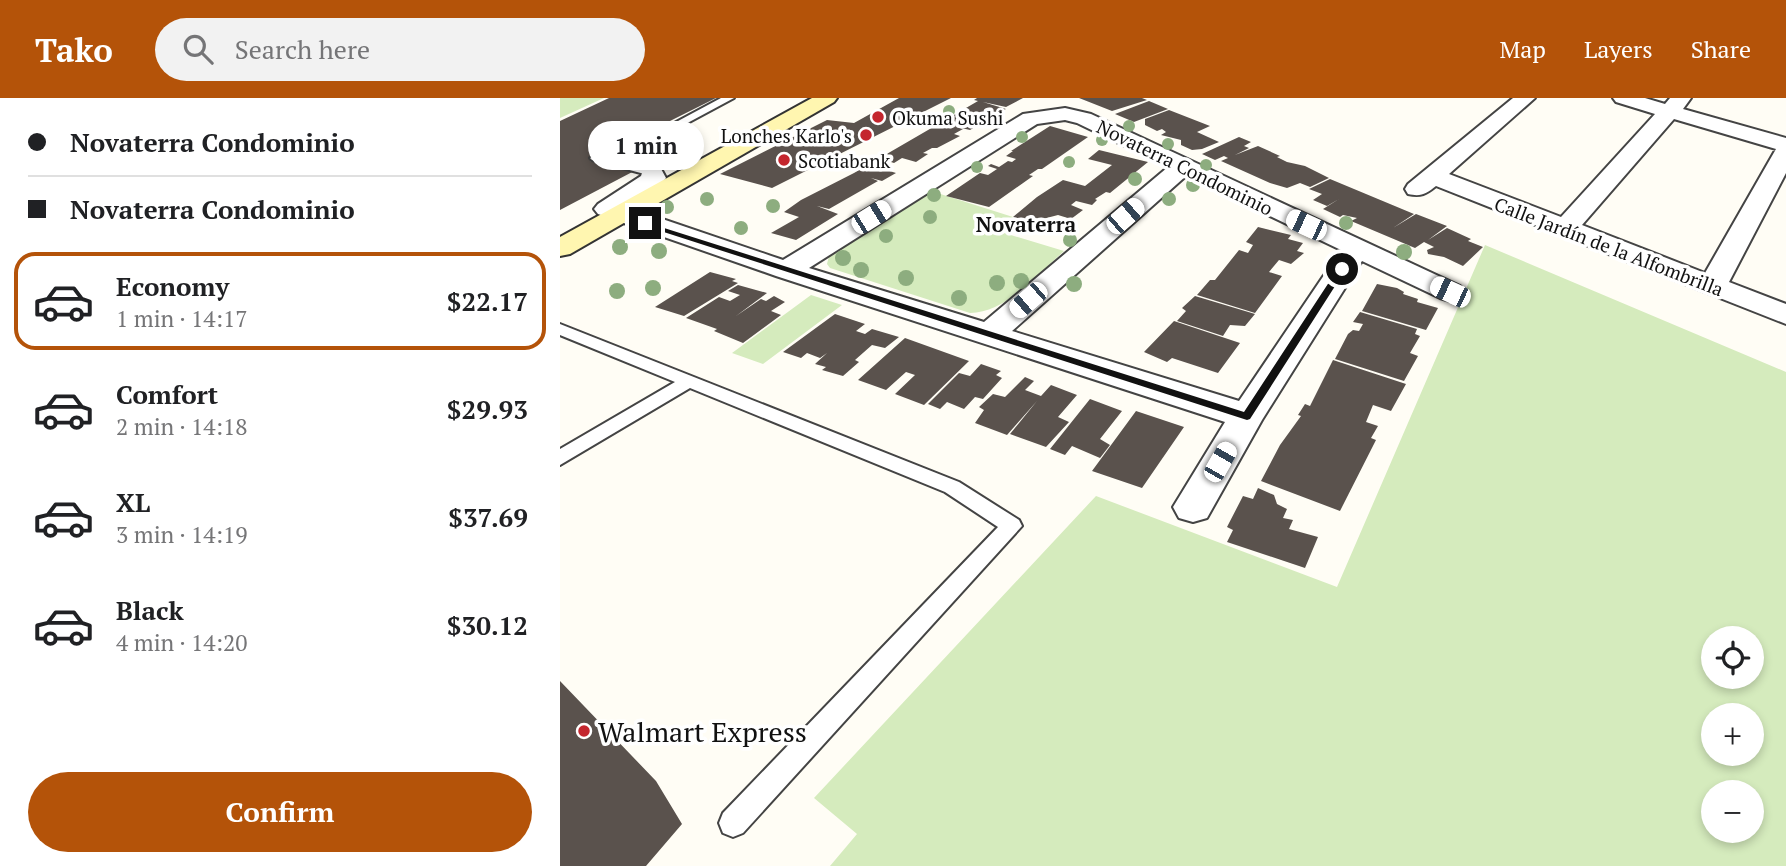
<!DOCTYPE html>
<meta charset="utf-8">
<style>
:root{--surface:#fff;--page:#f2f2f2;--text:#202124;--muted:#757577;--line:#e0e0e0;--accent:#b45309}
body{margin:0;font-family:"PT Serif",serif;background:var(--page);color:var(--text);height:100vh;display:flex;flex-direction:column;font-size:26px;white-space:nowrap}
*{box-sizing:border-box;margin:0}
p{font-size:23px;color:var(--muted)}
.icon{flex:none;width:38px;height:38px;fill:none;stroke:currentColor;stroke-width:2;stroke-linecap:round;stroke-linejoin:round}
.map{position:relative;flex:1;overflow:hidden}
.drawer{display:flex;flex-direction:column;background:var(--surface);width:560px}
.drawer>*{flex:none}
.top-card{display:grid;align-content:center;height:154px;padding:0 28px;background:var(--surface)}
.fabs{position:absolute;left:1141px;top:528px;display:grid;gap:14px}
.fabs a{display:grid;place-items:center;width:63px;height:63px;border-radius:50%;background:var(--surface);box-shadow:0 4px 10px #0003;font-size:35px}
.end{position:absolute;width:32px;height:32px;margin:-16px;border:9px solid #111;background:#fff;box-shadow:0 0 0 4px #fff}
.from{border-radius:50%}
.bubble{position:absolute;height:49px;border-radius:24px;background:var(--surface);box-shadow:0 4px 10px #0003;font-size:23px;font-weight:700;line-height:49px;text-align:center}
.car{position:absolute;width:21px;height:42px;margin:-21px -10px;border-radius:9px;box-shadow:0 0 5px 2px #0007;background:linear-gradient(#fff 24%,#345 0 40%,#fff 0 76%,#345 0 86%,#fff 0)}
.top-card b{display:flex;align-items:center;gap:24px;height:66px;font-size:26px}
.top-card b+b{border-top:2px solid var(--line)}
.top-card i{width:18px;height:18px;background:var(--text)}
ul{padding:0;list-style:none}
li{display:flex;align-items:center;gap:21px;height:98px;margin:0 14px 10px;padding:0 14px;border:4px solid transparent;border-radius:21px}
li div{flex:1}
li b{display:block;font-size:26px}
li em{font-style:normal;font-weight:700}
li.current{border-color:var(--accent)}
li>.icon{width:63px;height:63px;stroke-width:1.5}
.action{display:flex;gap:14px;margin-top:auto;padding:14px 28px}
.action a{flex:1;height:80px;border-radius:42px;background:var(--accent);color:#fff;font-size:28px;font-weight:700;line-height:80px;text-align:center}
header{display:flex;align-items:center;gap:42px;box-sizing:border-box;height:98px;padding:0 35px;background:var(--accent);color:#fff}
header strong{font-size:33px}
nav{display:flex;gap:38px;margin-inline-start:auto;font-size:24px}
.search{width:490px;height:63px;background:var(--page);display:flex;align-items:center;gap:18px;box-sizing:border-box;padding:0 24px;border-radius:38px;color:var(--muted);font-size:26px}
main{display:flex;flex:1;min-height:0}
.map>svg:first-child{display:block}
.green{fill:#d5ebbd;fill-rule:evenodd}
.building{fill:#5a524d}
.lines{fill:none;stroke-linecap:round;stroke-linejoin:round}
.service-casing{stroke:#444;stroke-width:4}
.minor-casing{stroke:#444;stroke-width:4}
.secondary-casing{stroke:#333;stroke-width:4}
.service{fill:#fff;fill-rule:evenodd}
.minor{fill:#fff;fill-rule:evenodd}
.secondary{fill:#fff6b0;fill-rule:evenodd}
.tree{fill:#8dad7f}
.route{fill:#111}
.poi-dot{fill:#c4262e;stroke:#fff;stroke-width:2.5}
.labels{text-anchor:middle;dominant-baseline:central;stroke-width:7;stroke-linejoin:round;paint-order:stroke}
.far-poi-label{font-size:19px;fill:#111;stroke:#fff;text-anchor:start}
.far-street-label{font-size:19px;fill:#111;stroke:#fff}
.far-neighbourhood-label{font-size:21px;font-weight:bold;fill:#111;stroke:#fff}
.near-poi-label{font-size:28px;fill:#111;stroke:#fff;text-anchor:start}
</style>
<header>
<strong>Tako</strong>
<div class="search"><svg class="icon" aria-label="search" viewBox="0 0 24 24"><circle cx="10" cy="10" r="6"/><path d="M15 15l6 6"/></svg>Search here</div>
<nav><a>Map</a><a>Layers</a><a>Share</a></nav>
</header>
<main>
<section class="drawer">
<div class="top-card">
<b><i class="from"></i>Novaterra Condominio</b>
<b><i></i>Novaterra Condominio</b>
</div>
<ul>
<li class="current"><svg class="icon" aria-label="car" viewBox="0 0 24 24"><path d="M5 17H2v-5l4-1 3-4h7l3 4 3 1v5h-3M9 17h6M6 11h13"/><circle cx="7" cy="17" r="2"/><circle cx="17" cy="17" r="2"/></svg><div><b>Economy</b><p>1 min · 14:17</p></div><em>$22.17</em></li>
<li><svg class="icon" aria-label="car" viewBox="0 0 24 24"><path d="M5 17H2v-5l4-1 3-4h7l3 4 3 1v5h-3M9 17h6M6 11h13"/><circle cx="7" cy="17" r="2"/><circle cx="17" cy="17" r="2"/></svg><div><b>Comfort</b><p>2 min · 14:18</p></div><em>$29.93</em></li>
<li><svg class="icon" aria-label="car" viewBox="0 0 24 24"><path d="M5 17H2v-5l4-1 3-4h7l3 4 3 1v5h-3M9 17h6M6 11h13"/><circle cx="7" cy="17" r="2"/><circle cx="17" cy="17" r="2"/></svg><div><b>XL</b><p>3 min · 14:19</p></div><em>$37.69</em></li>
<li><svg class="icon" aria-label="car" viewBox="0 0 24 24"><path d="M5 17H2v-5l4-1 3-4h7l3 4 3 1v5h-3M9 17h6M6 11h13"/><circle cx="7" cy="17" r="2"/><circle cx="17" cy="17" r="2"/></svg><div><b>Black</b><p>4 min · 14:20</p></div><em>$30.12</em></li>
</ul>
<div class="action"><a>Confirm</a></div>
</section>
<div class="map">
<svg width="1226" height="768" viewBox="0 0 1226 768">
<rect width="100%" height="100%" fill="#fffdf5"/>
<path class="green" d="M0 0H44L0 20Z
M371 93 453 119 441 134 504 153C478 176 447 214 410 215L270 170 267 166 269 158Z
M925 147 1226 274V768H270L297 736 254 700 536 398 777 489ZM1153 541H1192V579H1153ZM1153 618H1192V656H1153ZM1153 695H1192V733H1153Z
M251 197 282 207 203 266 172 255Z"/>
<path class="building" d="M49 0H156L30 63 76 72 0 112V23Z
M339 0H391L212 90 160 76 267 22 294 25Z
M417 0H463L446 9 423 4 446 11 416 25 420 26 410 32 393 28 403 31 394 36 400 38 377 50H372L363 55 368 56 356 64 342 60 334 65 328 63 321 67 327 69 323 71 336 75 322 83 311 80 318 83 269 111 257 108 278 116 236 142 211 135 239 119 224 114 241 102 294 75 418 3 414 2Z
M519 0H582L587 2 552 13Z
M589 3 608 11 574 24 555 16Z
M609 12 650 28 637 34 659 44 642 51 632 52 621 47V42L601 37 606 34 602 31 597 33 585 27V21Z
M490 28 528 39 482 71H478L469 77 473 78 429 109 386 98 420 75 428 77 437 71 428 68 431 66 439 69 448 63 452 64 456 61 446 58 453 53H451Z
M679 39 691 44 684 48 689 50 675 57 698 48 720 58 717 59 727 64 745 68 769 80 750 89 740 85 727 90 710 85 661 63 668 60 664 58 655 62 642 56Z
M539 52 588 64 550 95 546 94 535 101 537 102 532 107 516 103 511 107 523 112 511 121 498 117 471 124 453 119 477 99 503 82 525 88 552 67 528 61Z
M770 81 854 116 833 130 856 116 887 128 868 142 887 130 911 141 908 143 923 149 903 168 884 159 868 156 867 152 874 149 864 144 855 150 791 123 797 120 783 117 780 119 763 111 779 101 767 108 753 102 762 96 749 91Z
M698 129 731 137 728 141 743 145 737 153 744 155 731 166 719 162 709 174 722 178 695 215 637 197 650 182H655L679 152 688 155 693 147 686 144Z
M150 174 176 181 172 183 178 185 124 218 95 209Z
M817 186 837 190 844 194 843 196 858 201 857 204 878 210 866 232 802 213Z
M178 187 207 195 176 218 201 201 206 203 214 198 225 204 211 213 221 217 183 245 154 233 157 231 126 220 159 199 170 203 180 197 168 193Z
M635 198 695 216 685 228 670 227 663 238 617 223 626 213 622 210Z
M800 214 857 231 855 236 860 238 850 255 858 258 844 283 775 261 788 236 793 232 799 233 803 226 793 224Z
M275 216 305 226 296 233 305 236 312 231 339 239 325 250 312 247 295 262 299 264 283 278 262 272 266 269 255 266 267 255 260 260 247 255 241 260 223 254Z
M614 223 680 245 658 275 612 260 607 264 584 254Z
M345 240 409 263 364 307 335 296 355 277 346 274 326 292 298 282Z
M773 262 846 286 831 313 813 307 806 324 818 328 811 340 816 342 780 413 701 383 720 347 741 318 738 317 745 306 750 308Z
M421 266 441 273 436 277 442 280 423 301 415 299 404 311 387 304 380 311 368 306 399 275 410 278Z
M465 279 474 283 465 292 481 298 491 287 517 297 498 319 509 324 486 349 450 336 477 303 447 337 415 325 424 312 419 309 433 296 445 299Z
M530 301 562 313 540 341 550 347 540 360 512 348 505 357 490 351Z
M576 313 624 329 582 390 532 373Z
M698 390 714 397 717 406 727 411 723 420 733 422 729 431 758 439 745 470 667 444 673 432 667 429 683 398 693 401Z
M0 583 96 683 122 726 86 768H0Z"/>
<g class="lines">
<defs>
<path id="service" d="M161 0H174L79 51 120 59V63L68 56 62 53Z
M36 57 96 71 98 74 92 78 32 62 30 60Z
M0 226 399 384 459 422 462 428 183 735 173 739 163 735 159 725 163 715 438 429 385 394 130 290 0 367V351L115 284 0 237Z"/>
<path id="minor" d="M953 0H975L889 76 1001 119 1095 16 1056 4 1053 0H1085L1105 6 1110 0H1131L1123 11 1226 40V75L1169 184 1226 206V226L876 88C866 96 861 99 848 96L845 91 848 86ZM1114 21 1216 51 1145 175 1022 127Z
M505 10 531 16 900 188 905 194 900 200 890 203 880 200 802 163 702 322 647 420 633 424 619 420 613 409 665 324 216 178 38 116 34 111 38 106 81 78 84 69H100L106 80 102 85 67 109 223 162 463 16ZM505 22 517 25 608 69 424 224 249 170 477 26ZM626 78 781 152 679 303 452 233Z"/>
<path id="secondary" d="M252 0H277L274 4 10 156 0 158V139Z"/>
</defs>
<use href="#service" class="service-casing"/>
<use href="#minor" class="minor-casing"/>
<use href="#secondary" class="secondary-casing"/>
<use href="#service" class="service"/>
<use href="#minor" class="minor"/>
<use href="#secondary" class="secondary"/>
</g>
<g class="tree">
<circle cx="389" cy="13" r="6"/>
<circle cx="569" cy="28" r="6"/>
<circle cx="462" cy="39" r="6"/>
<circle cx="542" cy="42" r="6"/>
<circle cx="608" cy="46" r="6"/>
<circle cx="509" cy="64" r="6"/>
<circle cx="646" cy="67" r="6"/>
<circle cx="417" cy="69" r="6"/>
<circle cx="575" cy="81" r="7"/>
<circle cx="633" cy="87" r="7"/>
<circle cx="374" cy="97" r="7"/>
<circle cx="147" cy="101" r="7"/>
<circle cx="609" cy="101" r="7"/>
<circle cx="213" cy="108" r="7"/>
<circle cx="107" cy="109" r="7"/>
<circle cx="370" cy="119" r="7"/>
<circle cx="786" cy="125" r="7"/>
<circle cx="181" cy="130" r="7"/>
<circle cx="326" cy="138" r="7"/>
<circle cx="510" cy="142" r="7"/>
<circle cx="60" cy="149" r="8"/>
<circle cx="99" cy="153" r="8"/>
<circle cx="844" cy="154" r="8"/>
<circle cx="283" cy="160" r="8"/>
<circle cx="301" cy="172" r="8"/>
<circle cx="346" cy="180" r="8"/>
<circle cx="461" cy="183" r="8"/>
<circle cx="437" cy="185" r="8"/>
<circle cx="514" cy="186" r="8"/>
<circle cx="93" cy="190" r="8"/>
<circle cx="57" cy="193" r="8"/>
<circle cx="399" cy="200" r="8"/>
</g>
<path class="route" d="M82 123 684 314 779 169 786 171 690 321 687 322 82 127Z"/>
<g class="poi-dot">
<circle cx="318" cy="19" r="7"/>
<circle cx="306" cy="37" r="7"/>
<circle cx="224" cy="62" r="7"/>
<circle cx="24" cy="633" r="7"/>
</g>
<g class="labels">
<g class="far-poi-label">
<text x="332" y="19">Okuma Sushi</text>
<text x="292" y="37" text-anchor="end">Lonches Karlo's</text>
<text x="238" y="62">Scotiabank</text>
</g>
<g class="far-street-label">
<text transform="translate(625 69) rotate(26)">Novaterra Condominio</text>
<text transform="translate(1049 148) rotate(21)">Calle Jardín de la Alfombrilla</text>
</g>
<g class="far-neighbourhood-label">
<text x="466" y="126">Novaterra</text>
</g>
<g class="near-poi-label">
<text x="38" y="633">Walmart Express</text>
</g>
</g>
</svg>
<div class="fabs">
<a><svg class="icon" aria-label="locate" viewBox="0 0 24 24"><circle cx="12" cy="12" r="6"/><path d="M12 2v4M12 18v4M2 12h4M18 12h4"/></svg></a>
<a>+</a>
<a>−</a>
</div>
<i class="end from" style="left:782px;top:171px"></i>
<i class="end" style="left:85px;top:125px"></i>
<div class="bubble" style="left:28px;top:23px;width:116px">1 min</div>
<i class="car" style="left:565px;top:118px;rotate:49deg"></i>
<i class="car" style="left:311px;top:119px;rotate:58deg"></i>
<i class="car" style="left:746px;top:127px;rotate:295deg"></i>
<i class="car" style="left:890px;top:194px;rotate:295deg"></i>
<i class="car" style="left:468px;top:202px;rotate:229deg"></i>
<i class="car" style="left:660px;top:364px;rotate:30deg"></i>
</div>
</main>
